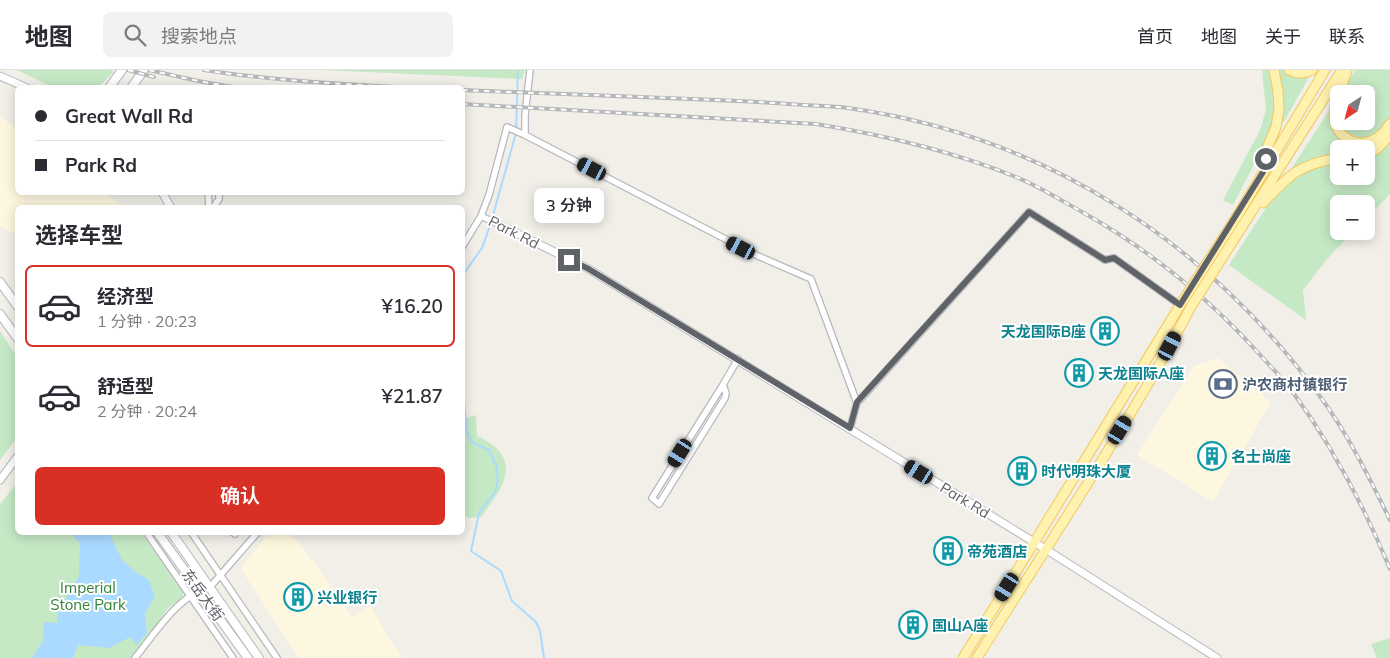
<!DOCTYPE html>
<html lang="zh">
<meta charset="utf-8">
<style>
:root{--surface:#fff;--page:#f2f2f3;--text:#2b2b33;--muted:#7c7c81;--line:#e1e1e2;--accent:#d93025}
body{margin:0;font-family:Mulish,"Noto Sans SC",sans-serif;background:var(--page);color:var(--text);height:100vh;display:flex;flex-direction:column;font-size:19px;white-space:nowrap}
*{box-sizing:border-box;margin:0}
p{font-size:16px;color:var(--muted)}
.icon{flex:none;width:28px;height:28px;fill:none;stroke:currentColor;stroke-width:2;stroke-linecap:round;stroke-linejoin:round}
.map{position:relative;flex:1;overflow:hidden}
.drawer{position:absolute;left:15px;top:135px;width:450px;height:330px;display:flex;flex-direction:column;background:var(--surface);border-radius:8px;box-shadow:0 2px 12px #0003}
.drawer>*{flex:none}
.banner{position:absolute;left:15px;top:15px;width:450px;height:110px;border-radius:8px;box-shadow:0 2px 12px #0003;display:grid;align-content:center;height:110px;padding:0 20px;background:var(--surface)}
.needle{width:32px;rotate:216deg}
.fabs{position:absolute;left:1330px;top:15px;display:grid;gap:10px}
.fabs a{display:grid;place-items:center;width:45px;height:45px;border-radius:8px;background:var(--surface);box-shadow:0 2px 12px #0003;font-size:25px}
.end{position:absolute;width:22px;height:22px;margin:-11px;border:6px solid #5f6368;background:#fff;box-shadow:0 0 0 2px #fff}
.from{border-radius:50%}
.bubble{position:absolute;height:35px;border-radius:8px;background:var(--surface);box-shadow:0 2px 12px #0003;font-size:16px;font-weight:600;line-height:35px;text-align:center}
.car{position:absolute;width:15px;height:30px;margin:-15px -8px;border-radius:6px;box-shadow:0 0 4px 1px #0007;background:linear-gradient(#222 24%,#8ab4d8 0 40%,#222 0 76%,#8ab4d8 0 86%,#222 0)}
.banner b{display:flex;align-items:center;gap:18px;height:48px;font-size:19px}
.banner b+b{border-top:1px solid var(--line)}
.banner i{width:12px;height:12px;background:var(--text)}
ul{padding:0;list-style:none}
li{display:flex;align-items:center;gap:15px;height:82px;margin:0 10px 8px;padding:0 10px;border:2px solid transparent;border-radius:8px}
li div{flex:1}
li b{display:block;font-size:19px}
li em{font-style:normal;font-weight:600}
li.active{border-color:var(--accent)}
li>.icon{width:45px;height:45px;stroke-width:1.5}
h2{padding:0 20px;font-size:22px;line-height:60px}
.button{display:flex;gap:10px;margin-top:auto;padding:10px 20px}
.button a{flex:1;height:58px;border-radius:8px;background:var(--accent);color:#fff;font-size:20px;font-weight:600;line-height:58px;text-align:center}
header{display:flex;align-items:center;gap:30px;box-sizing:border-box;height:70px;padding:0 25px;background:var(--surface);border-bottom:1px solid var(--line)}
header strong{font-size:24px}
nav{display:flex;gap:28px;margin-inline-start:auto;font-size:18px}
.search{width:350px;height:45px;background:var(--page);display:flex;align-items:center;gap:12px;box-sizing:border-box;padding:0 18px;border-radius:8px;color:var(--muted);font-size:19px}
.map>svg:first-child{display:block}
.commercial{fill:#fef7e0}
.green{fill:#c5e8c5;fill-rule:evenodd}
.water{fill:#aadaff}
.lines{fill:none;stroke-linecap:round;stroke-linejoin:round}
.stream{stroke:#aadaff;stroke-width:2}
.minor-casing{stroke:#b5b8bc;stroke-width:8}
.tertiary-casing{stroke:#b5b8bc;stroke-width:9}
.secondary-casing{stroke:#b6babf;stroke-width:10}
.primary-casing{stroke:#f2c960;stroke-width:11}
.minor{stroke:#fff;stroke-width:5.5}
.tertiary{stroke:#fff;stroke-width:7}
.secondary{stroke:#fff;stroke-width:8}
.primary{stroke:#fff2af;stroke-width:9}
.rail-casing{stroke:#b6b7b8;stroke-width:4}
.rail{stroke:#fff;stroke-width:2;stroke-dasharray:5.5;stroke-linecap:butt}
.primary-bridge-casing{stroke:#f2c960;stroke-width:11;stroke-linecap:butt}
.primary-bridge{stroke:#fff2af;stroke-width:9}
.route{stroke:#5f6368;stroke-width:6}
.labels{text-anchor:middle;dominant-baseline:central;stroke-width:4;stroke-linejoin:round;paint-order:stroke}
.street-label{font-size:15px;fill:#5f6368;stroke:#fff}
.culture-label{font-size:15px;font-weight:bold;fill:#0d838f;stroke:#fff;text-anchor:start}
.service-label{font-size:15px;font-weight:bold;fill:#4e5e75;stroke:#fff;text-anchor:start}
.park-label{font-size:15px;fill:#348238;stroke:#fff}
</style>
<header>
<strong>地图</strong>
<div class="search"><svg class="icon" aria-label="search" viewBox="0 0 24 24"><circle cx="10" cy="10" r="6"/><path d="M15 15l6 6"/></svg>搜索地点</div>
<nav><a>首页</a><a>地图</a><a>关于</a><a>联系</a></nav>
</header>
<div class="map">
<svg width="1390" height="588" viewBox="0 0 1390 588">
<rect width="100%" height="100%" fill="#f1efe8"/>
<path class="commercial" d="M0 46 17 59 18 122 104 123 125 137 18 138 17 165 0 157Z
M1218 288 1271 332 1213 432 1137 385 1194 296Z
M268 463H290L317 496 352 547 370 536 402 588H299L241 499Z"/>
<path class="green" d="M17 0H110L114 2 98 17H52Z
M323 0H525L522 9Z
M1262 0H1313L1286 48 1260 83 1233 135 1223 130 1260 60 1266 40Z
M1355 0H1390V124L1366 149V134H1339V161H1354L1327 189 1303 220 1306 250 1229 195 1339 25V51H1366V24H1340ZM1339 79H1366V106H1339Z
M0 261 17 287 18 366 0 390Z
M476 345 477 366C524 388 505 415 481 447L468 448 463 444V349Z
M17 413 18 462 141 463 184 521 182 528 168 538 133 588H0V434Z
M1390 568V588H1377L1371 574Z"/>
<path class="water" d="M70 463H109L122 490 137 503 148 509 155 526 145 543 147 563 137 575 130 567 109 578 78 575 73 588H32L43 571 44 552 57 553V544L79 506 80 473Z"/>
<g class="lines">
<path class="stream" d="M492 149 516 63 518 0
M462 206 482 178 491 153
M462 312 467 363 473 373 489 380 496 395 498 410 495 422 479 443 471 481 501 501 512 531 536 552 540 561 544 588"/>
<defs>
<path id="minor" d="M525 65V45L530 0
M208 122 209 138
M213 138 219 129V122
M481 146 489 125 507 57 525 65 758 186 811 209 857 333 850 358
M462 177 481 146 500 155
M723 315 726 323 725 328 659 434 652 428 721 318 738 289
M857 333 1029 142 1105 190 1114 188 1180 235
M146 462 233 588
M191 462 277 588
M232 462 235 464 236 462
M135 588C151 568 168 542 189 527 195 523 203 521 210 517L258 462"/>
<path id="tertiary" d="M0 6 27 18
M162 122 171 138
M500 155 587 198 1047 480 1217 588
M0 410 18 386"/>
<path id="secondary" d="M109 18 122 0
M131 18 144 0
M0 212 18 237
M0 244 18 269
M157 462 248 588
M171 462 259 588"/>
<path id="primary" d="M1289 0C1297 4 1304 4 1312 0
M1347 0C1343 15 1334 29 1334 45 1334 65 1355 79 1373 70 1380 67 1386 60 1390 54
M1366 84C1377 81 1383 73 1390 65
M1264 97 1268 76 1276 57 1279 39 1278 21 1274 0
M1263 133C1289 105 1299 94 1339 88
M1239 143 1325 0
M1247 149 1342 0
M963 588 1184 229
M977 588C1050 471 1128 356 1192 235"/>
</defs>
<use href="#minor" class="minor-casing"/>
<use href="#tertiary" class="tertiary-casing"/>
<use href="#secondary" class="secondary-casing"/>
<use href="#primary" class="primary-casing"/>
<use href="#minor" class="minor"/>
<use href="#tertiary" class="tertiary"/>
<use href="#secondary" class="secondary"/>
<use href="#primary" class="primary"/>
<defs>
<path id="rail" d="M128 0 154 7
M149 0 198 11 239 18
M204 0C274 11 344 14 415 18
M462 20C547 24 631 26 716 30 745 31 774 33 804 35 818 36 833 36 848 38 1041 65 1204 169 1319 325 1348 364 1369 407 1390 450
M462 34 816 54C884 65 952 81 1016 107 1039 116 1062 131 1084 143 1151 181 1210 229 1262 287 1272 298 1283 309 1292 321 1333 377 1364 436 1390 499"/>
</defs>
<use href="#rail" class="rail-casing"/>
<use href="#rail" class="rail"/>
<defs>
<path id="primary-bridge" d="M1184 229 1239 143
M1192 235 1247 149"/>
</defs>
<use href="#primary-bridge" class="primary-bridge-casing"/>
<use href="#primary-bridge" class="primary-bridge"/>
</g>
<g class="lines">
<path class="route" d="M569 190 587 198 850 358 857 332 1029 142 1105 190 1114 188 1180 235 1263 102 1266 89"/>
</g>
<defs>
<symbol id="building-ring" viewBox="-11 -11 22 22"><circle r="9.5" fill="#fff" stroke="#0f9aa8" stroke-width="1.5"/><path d="M-4-6H4V6H1V3H-1V6H-4ZM-2.5-4.3h1.7v1.8h-1.7ZM.8-4.3h1.7v1.8H.8ZM-2.5-1h1.7V.8h-1.7ZM.8-1h1.7V.8H.8Z" fill="#0f9aa8"/></symbol>
<symbol id="bank-ring" viewBox="-11 -11 22 22"><circle r="9.5" fill="#fff" stroke="#5c6f8a" stroke-width="1.5"/><path d="M-6-4H6V4H-6ZM0-2.3a2.3 2.3 0 1 0 0 4.6a2.3 2.3 0 1 0 0-4.6Z" fill="#5c6f8a"/></symbol>
</defs>
<g fill-rule="evenodd">
<use href="#building-ring" x="1089" y="245" width="32" height="32"/>
<use href="#building-ring" x="1063" y="287" width="32" height="32"/>
<use href="#bank-ring" x="1207" y="298" width="32" height="32"/>
<use href="#building-ring" x="1196" y="370" width="32" height="32"/>
<use href="#building-ring" x="1006" y="385" width="32" height="32"/>
<use href="#building-ring" x="932" y="465" width="32" height="32"/>
<use href="#building-ring" x="282" y="511" width="32" height="32"/>
<use href="#building-ring" x="897" y="539" width="32" height="32"/>
</g>
<g class="labels">
<g class="street-label">
<text transform="translate(514 162) rotate(27)">Park Rd</text>
<text transform="translate(965 430) rotate(31)">Park Rd</text>
<text transform="translate(203 525) rotate(54)">东岳大街</text>
</g>
<g class="culture-label">
<text x="1086" y="261" text-anchor="end">天龙国际B座</text>
<text x="1098" y="303">天龙国际A座</text>
<text x="1231" y="386">名士尚座</text>
<text x="1041" y="401">时代明珠大厦</text>
<text x="967" y="481">帝苑酒店</text>
<text x="317" y="527">兴业银行</text>
<text x="932" y="555">国山A座</text>
</g>
<g class="service-label">
<text x="1242" y="314">沪农商村镇银行</text>
</g>
<g class="park-label">
<text x="88" y="517">Imperial<tspan x="88" dy="17">Stone Park</tspan></text>
</g>
</g>
</svg>
<div class="fabs">
<a><svg class="needle" viewBox="-14 -14 28 28"><path d="M0-13l5 13h-10z" fill="#e53935"/><path d="M0 13l5-13h-10z" fill="#7c7c81"/></svg></a>
<a>+</a>
<a>−</a>
</div>
<i class="end from" style="left:1266px;top:89px"></i>
<i class="end" style="left:569px;top:190px"></i>
<div class="bubble" style="left:534px;top:118px;width:70px">3 分钟</div>
<i class="car" style="left:592px;top:99px;rotate:297deg"></i>
<i class="car" style="left:741px;top:178px;rotate:297deg"></i>
<i class="car" style="left:1170px;top:276px;rotate:28deg"></i>
<i class="car" style="left:1120px;top:360px;rotate:31deg"></i>
<i class="car" style="left:680px;top:383px;rotate:212deg"></i>
<i class="car" style="left:919px;top:402px;rotate:301deg"></i>
<i class="car" style="left:1007px;top:517px;rotate:212deg"></i>
<div class="banner">
<b><i class="from"></i>Great Wall Rd</b>
<b><i></i>Park Rd</b>
</div>
<section class="drawer">
<h2>选择车型</h2>
<ul>
<li class="active"><svg class="icon" aria-label="car" viewBox="0 0 24 24"><path d="M5 17H2v-5l4-1 3-4h7l3 4 3 1v5h-3M9 17h6M6 11h13"/><circle cx="7" cy="17" r="2"/><circle cx="17" cy="17" r="2"/></svg><div><b>经济型</b><p>1 分钟 · 20:23</p></div><em>¥16.20</em></li>
<li><svg class="icon" aria-label="car" viewBox="0 0 24 24"><path d="M5 17H2v-5l4-1 3-4h7l3 4 3 1v5h-3M9 17h6M6 11h13"/><circle cx="7" cy="17" r="2"/><circle cx="17" cy="17" r="2"/></svg><div><b>舒适型</b><p>2 分钟 · 20:24</p></div><em>¥21.87</em></li>
</ul>
<div class="button"><a>确认</a></div>
</section>
</div>
